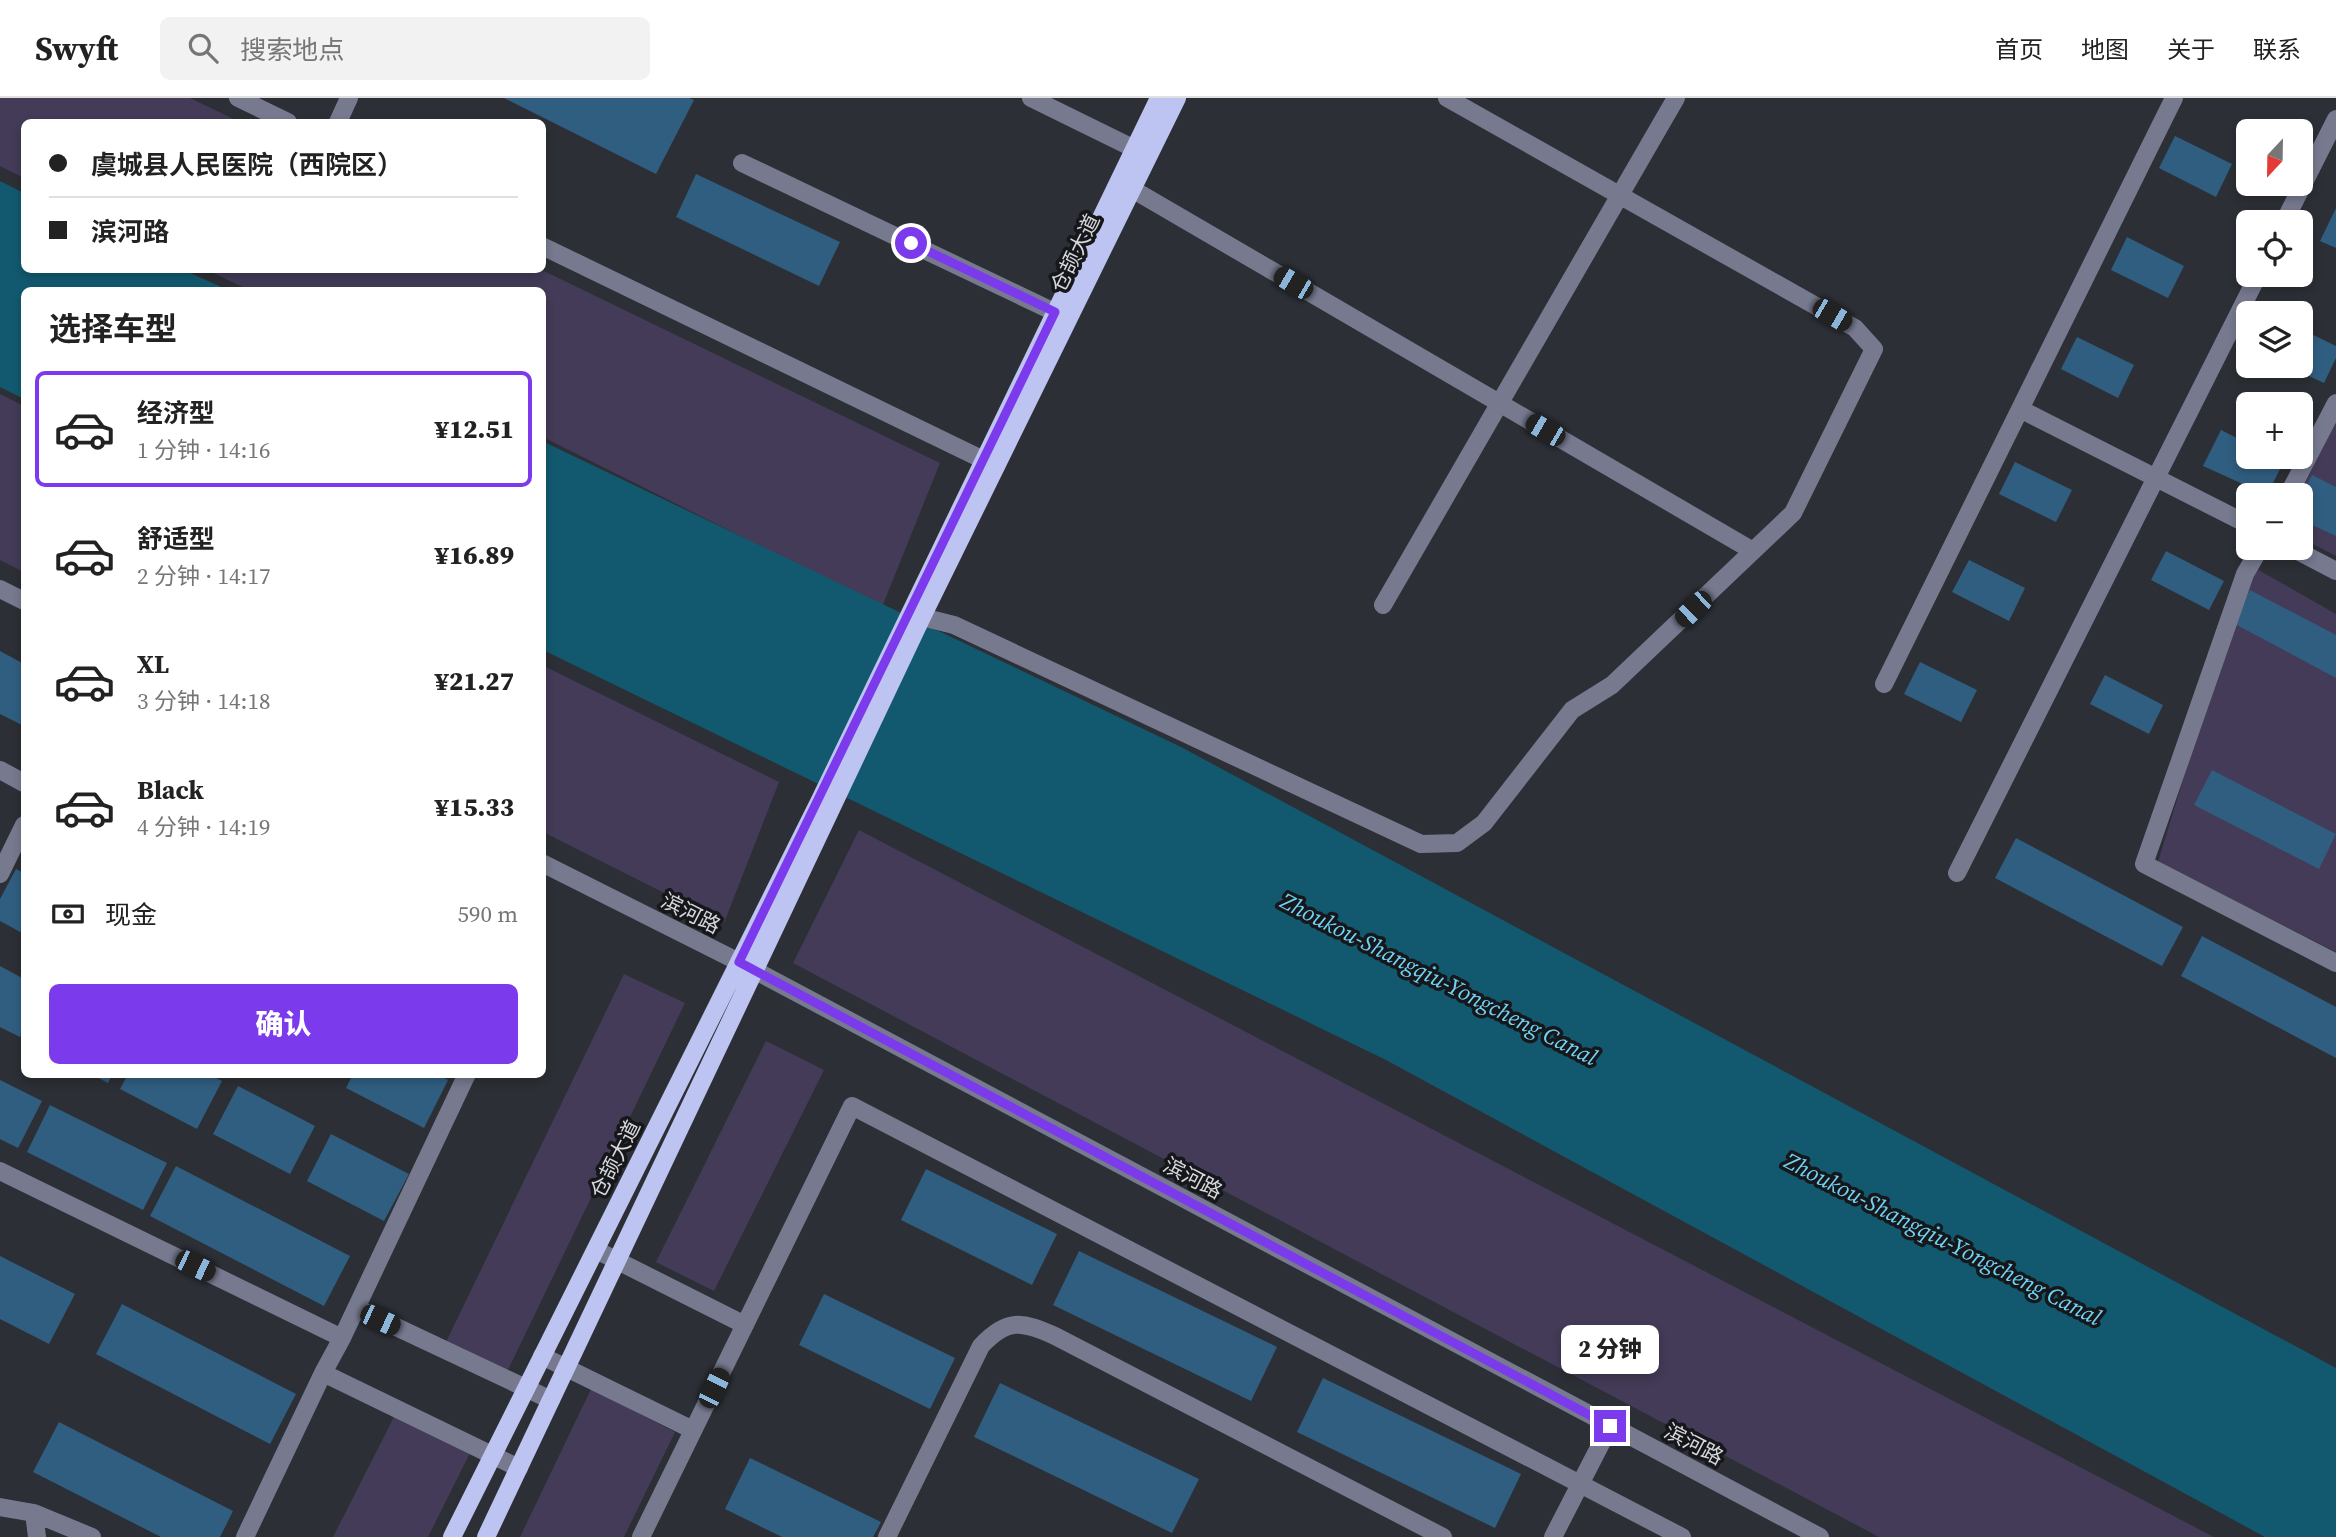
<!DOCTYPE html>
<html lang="zh">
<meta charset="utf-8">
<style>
:root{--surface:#fff;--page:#f2f2f2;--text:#222;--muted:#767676;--line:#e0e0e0;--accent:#7c3aed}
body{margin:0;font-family:"Source Serif 4","Noto Sans SC",serif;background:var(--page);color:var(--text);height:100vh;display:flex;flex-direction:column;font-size:26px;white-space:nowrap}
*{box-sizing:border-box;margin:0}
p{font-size:23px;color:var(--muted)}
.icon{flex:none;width:38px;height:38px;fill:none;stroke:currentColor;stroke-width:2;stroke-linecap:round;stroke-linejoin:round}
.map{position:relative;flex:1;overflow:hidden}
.side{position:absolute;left:21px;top:189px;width:525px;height:791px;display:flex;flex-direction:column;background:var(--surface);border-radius:10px;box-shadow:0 4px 10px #0003}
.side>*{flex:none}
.hud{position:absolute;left:21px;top:21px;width:525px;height:154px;border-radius:10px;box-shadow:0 4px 10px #0003;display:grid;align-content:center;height:154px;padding:0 28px;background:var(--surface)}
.needle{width:46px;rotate:202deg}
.controls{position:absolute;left:2236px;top:21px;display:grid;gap:14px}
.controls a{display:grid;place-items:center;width:77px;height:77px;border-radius:10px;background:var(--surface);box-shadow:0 4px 10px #0003;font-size:35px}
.end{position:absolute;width:32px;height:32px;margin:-16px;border:9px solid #7c3aed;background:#fff;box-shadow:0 0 0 4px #fff}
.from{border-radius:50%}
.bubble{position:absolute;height:49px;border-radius:10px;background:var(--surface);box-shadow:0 4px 10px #0003;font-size:23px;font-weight:800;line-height:49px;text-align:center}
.car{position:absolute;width:21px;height:42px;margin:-21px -10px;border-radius:9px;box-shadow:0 0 5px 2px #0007;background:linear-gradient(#222 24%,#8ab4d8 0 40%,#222 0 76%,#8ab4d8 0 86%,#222 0)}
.hud b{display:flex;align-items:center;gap:24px;height:66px;font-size:26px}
.hud b+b{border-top:2px solid var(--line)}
.hud i{width:18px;height:18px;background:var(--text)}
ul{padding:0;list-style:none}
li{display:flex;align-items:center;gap:21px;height:116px;margin:0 14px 10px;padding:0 14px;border:4px solid transparent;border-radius:10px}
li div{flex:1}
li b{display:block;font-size:26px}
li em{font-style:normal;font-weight:800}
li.active{border-color:var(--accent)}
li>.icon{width:63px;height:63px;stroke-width:1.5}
h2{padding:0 28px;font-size:32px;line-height:84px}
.pay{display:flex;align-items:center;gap:18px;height:77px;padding:0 28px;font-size:26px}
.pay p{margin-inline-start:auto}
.cta{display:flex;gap:14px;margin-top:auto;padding:14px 28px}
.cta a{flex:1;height:80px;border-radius:10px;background:var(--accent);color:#fff;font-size:28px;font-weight:800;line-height:80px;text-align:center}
header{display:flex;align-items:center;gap:42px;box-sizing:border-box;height:98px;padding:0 35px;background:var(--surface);border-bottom:2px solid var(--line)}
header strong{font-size:33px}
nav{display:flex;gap:38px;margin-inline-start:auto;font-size:24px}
.search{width:490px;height:63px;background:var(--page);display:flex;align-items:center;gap:18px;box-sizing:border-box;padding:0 24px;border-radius:10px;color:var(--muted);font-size:26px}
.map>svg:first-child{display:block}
.green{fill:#433b57}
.water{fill:#12596f}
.building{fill:#305e80}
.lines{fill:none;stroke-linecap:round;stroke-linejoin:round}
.minor{stroke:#777a8f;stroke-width:18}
.major{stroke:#bec4f1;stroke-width:18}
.route{stroke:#7c3aed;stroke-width:9}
.labels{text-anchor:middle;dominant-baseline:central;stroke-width:7;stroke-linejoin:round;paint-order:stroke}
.street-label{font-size:21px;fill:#d6d8dc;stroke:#16171a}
.water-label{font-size:23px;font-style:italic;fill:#70d2f5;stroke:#16171a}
</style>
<header>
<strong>Swyft</strong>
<div class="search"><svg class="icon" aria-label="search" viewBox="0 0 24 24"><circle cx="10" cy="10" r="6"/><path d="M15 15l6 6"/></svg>搜索地点</div>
<nav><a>首页</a><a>地图</a><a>关于</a><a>联系</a></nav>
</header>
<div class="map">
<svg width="2336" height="1439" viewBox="0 0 2336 1439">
<rect width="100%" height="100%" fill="#2c2f35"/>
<path class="green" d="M0 0H190L240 24H24V80L0 68Z
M207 172H542L940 365 882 509 543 339 542 192H249Z
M0 296 24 308V474L0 462Z
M2336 321V458L2301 440V397H2297Z
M2257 471 2336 516V854L2158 764 2230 528Z
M542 567 779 684 724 825 543 734Z
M859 732 2214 1439H1879L793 865Z
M624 876 685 905 507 1274 446 1244Z
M766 943 824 972 714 1193 656 1164Z
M591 1291 675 1334 624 1439H520Z
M394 1319 470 1355 428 1439H333Z"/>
<path class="water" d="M0 83 24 95V172H184L228 192H24V301L0 289Z
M542 343 1181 649 2336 1270V1439H2265L1386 962 543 552Z"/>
<path class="building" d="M504 0H689L694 2 656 76Z
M2175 38 2232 66 2216 99 2159 70Z
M696 76 840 144 819 188 676 119Z
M2336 110V150L2320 143Z
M2127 139 2184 168 2168 200 2111 172Z
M2301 231 2336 248V260L2324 285 2287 268H2301Z
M2077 239 2134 267 2118 300 2061 271Z
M2221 332 2249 346V359H2276L2284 363 2267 397 2203 368Z
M2015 364 2072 392 2056 424 1999 396Z
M2312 377 2336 389V438L2301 422V399Z
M2166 453 2224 483 2209 512 2151 482Z
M1969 462 2025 490 2009 523 1952 494Z
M2250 492 2336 537V580L2233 525Z
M0 553 24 566V628L0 616Z
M1920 564 1977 592 1961 624 1904 596Z
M2105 577 2163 607 2149 636 2090 606Z
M2212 672 2336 736 2319 771 2194 707Z
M2016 740 2183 829 2162 868 1995 780Z
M16 771 24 775V836L0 823V801Z
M2202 838 2336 909V960L2181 878Z
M0 868 24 881V930L20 939 0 929Z
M91 976H112L108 985Z
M128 976H209L222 983 197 1031 120 991Z
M353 976H437L448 982 424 1030 346 990Z
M0 982 42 1003 18 1050 0 1041Z
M238 988 315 1028 290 1076 213 1036Z
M50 1007 167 1065 143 1112 27 1054Z
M331 1036 409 1076 384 1123 307 1083Z
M176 1068 350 1158 324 1208 150 1118Z
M926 1071 1057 1136 1032 1187 901 1122Z
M1079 1153 1277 1249 1251 1303 1053 1207Z
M0 1158 75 1196 49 1246 0 1221Z
M824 1196 955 1260 930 1311 799 1247Z
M122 1206 296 1296 270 1346 96 1256Z
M1323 1280 1521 1376 1495 1430 1297 1334Z
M1000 1285 1199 1381 1172 1435 974 1339Z
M59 1324 233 1413 220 1439H161L33 1374Z
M750 1360 881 1424 873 1439H782L725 1411Z"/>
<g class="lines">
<path class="minor" d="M238 0 288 24
M1031 0 1147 57
M338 24 349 0
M742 65 1067 220
M1132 91 1753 453
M2284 124 2336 21
M542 148 996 368
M2020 311 2249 427
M2288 397 2336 305
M2260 450 2245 476 2144 766 2336 865
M2292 450 2336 473
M0 491 24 503
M1383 507 1676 0
M922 519 954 527 1421 746 1457 745 1484 725 1572 612 1612 587 1793 415 1874 251 1855 230 1447 0
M1884 586 2174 0
M0 672 24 685
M542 765 739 864 1820 1439
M1957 775 2258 177
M0 776 24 727
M0 1073 342 1240 323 1275 519 1370
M596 1152 745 1227
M356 1210 551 1302
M342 1240 467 976
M542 1258 693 1332
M0 1409 34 1415 37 1439
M34 1415 92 1439
M245 1439 323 1275
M641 1439 852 1008 1682 1439
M887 1439 981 1248C1007 1220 1022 1223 1055 1238L1443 1439
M1553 1439 1610 1328"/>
<path class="major" d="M452 1439 819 704 1159 0
M486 1439 922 519 1177 0"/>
</g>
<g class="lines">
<path class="route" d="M911 145 1055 214 739 864 1610 1328"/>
</g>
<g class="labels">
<g class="street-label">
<text transform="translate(1075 155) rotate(-64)">仓颉大道</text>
<text transform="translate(691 815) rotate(27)">滨河路</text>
<text transform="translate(615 1061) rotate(-63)">仓颉大道</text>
<text transform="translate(1193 1080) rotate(28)">滨河路</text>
<text transform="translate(1694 1346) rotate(28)">滨河路</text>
</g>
<g class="water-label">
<text transform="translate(1439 881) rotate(27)">Zhoukou-Shangqiu-Yongcheng Canal</text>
<text transform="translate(1943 1141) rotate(27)">Zhoukou-Shangqiu-Yongcheng Canal</text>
</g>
</g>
</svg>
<div class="controls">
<a><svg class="needle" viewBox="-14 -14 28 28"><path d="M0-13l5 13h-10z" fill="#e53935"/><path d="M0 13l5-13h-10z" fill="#767676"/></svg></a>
<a><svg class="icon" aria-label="locate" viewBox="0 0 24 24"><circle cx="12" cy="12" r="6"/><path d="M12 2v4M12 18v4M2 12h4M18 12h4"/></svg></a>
<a><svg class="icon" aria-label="layers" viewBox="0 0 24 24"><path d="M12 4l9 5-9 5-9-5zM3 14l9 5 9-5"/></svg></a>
<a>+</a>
<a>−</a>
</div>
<i class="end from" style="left:911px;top:145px"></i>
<i class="end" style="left:1610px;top:1328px"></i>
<div class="bubble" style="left:1561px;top:1227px;width:98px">2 分钟</div>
<i class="car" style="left:1293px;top:185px;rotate:300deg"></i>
<i class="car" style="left:1832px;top:217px;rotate:120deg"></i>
<i class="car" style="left:1545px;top:332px;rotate:300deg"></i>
<i class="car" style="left:1693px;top:511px;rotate:226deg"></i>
<i class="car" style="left:195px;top:1168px;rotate:116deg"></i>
<i class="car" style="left:380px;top:1222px;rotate:115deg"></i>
<i class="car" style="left:714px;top:1290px;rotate:26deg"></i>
<div class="hud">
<b><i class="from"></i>虞城县人民医院（西院区）</b>
<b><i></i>滨河路</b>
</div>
<section class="side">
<h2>选择车型</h2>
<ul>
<li class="active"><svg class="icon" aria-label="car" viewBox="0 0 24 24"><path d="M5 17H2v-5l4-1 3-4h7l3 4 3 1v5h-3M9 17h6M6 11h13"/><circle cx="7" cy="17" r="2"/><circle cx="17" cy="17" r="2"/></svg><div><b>经济型</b><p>1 分钟 · 14:16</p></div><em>¥12.51</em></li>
<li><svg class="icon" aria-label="car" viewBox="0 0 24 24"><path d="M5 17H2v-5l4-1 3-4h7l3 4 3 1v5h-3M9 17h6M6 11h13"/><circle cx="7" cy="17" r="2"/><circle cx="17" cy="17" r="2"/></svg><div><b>舒适型</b><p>2 分钟 · 14:17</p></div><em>¥16.89</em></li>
<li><svg class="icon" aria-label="car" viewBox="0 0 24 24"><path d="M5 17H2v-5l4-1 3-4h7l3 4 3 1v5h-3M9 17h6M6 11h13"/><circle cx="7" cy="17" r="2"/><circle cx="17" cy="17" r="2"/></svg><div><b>XL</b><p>3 分钟 · 14:18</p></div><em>¥21.27</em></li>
<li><svg class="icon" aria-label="car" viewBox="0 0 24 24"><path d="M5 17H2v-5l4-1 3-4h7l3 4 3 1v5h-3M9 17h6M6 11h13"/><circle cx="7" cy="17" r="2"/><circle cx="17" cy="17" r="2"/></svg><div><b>Black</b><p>4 分钟 · 14:19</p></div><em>¥15.33</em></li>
</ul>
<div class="pay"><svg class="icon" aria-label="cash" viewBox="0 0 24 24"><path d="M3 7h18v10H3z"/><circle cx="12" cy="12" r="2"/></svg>现金<p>590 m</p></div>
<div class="cta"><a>确认</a></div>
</section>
</div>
